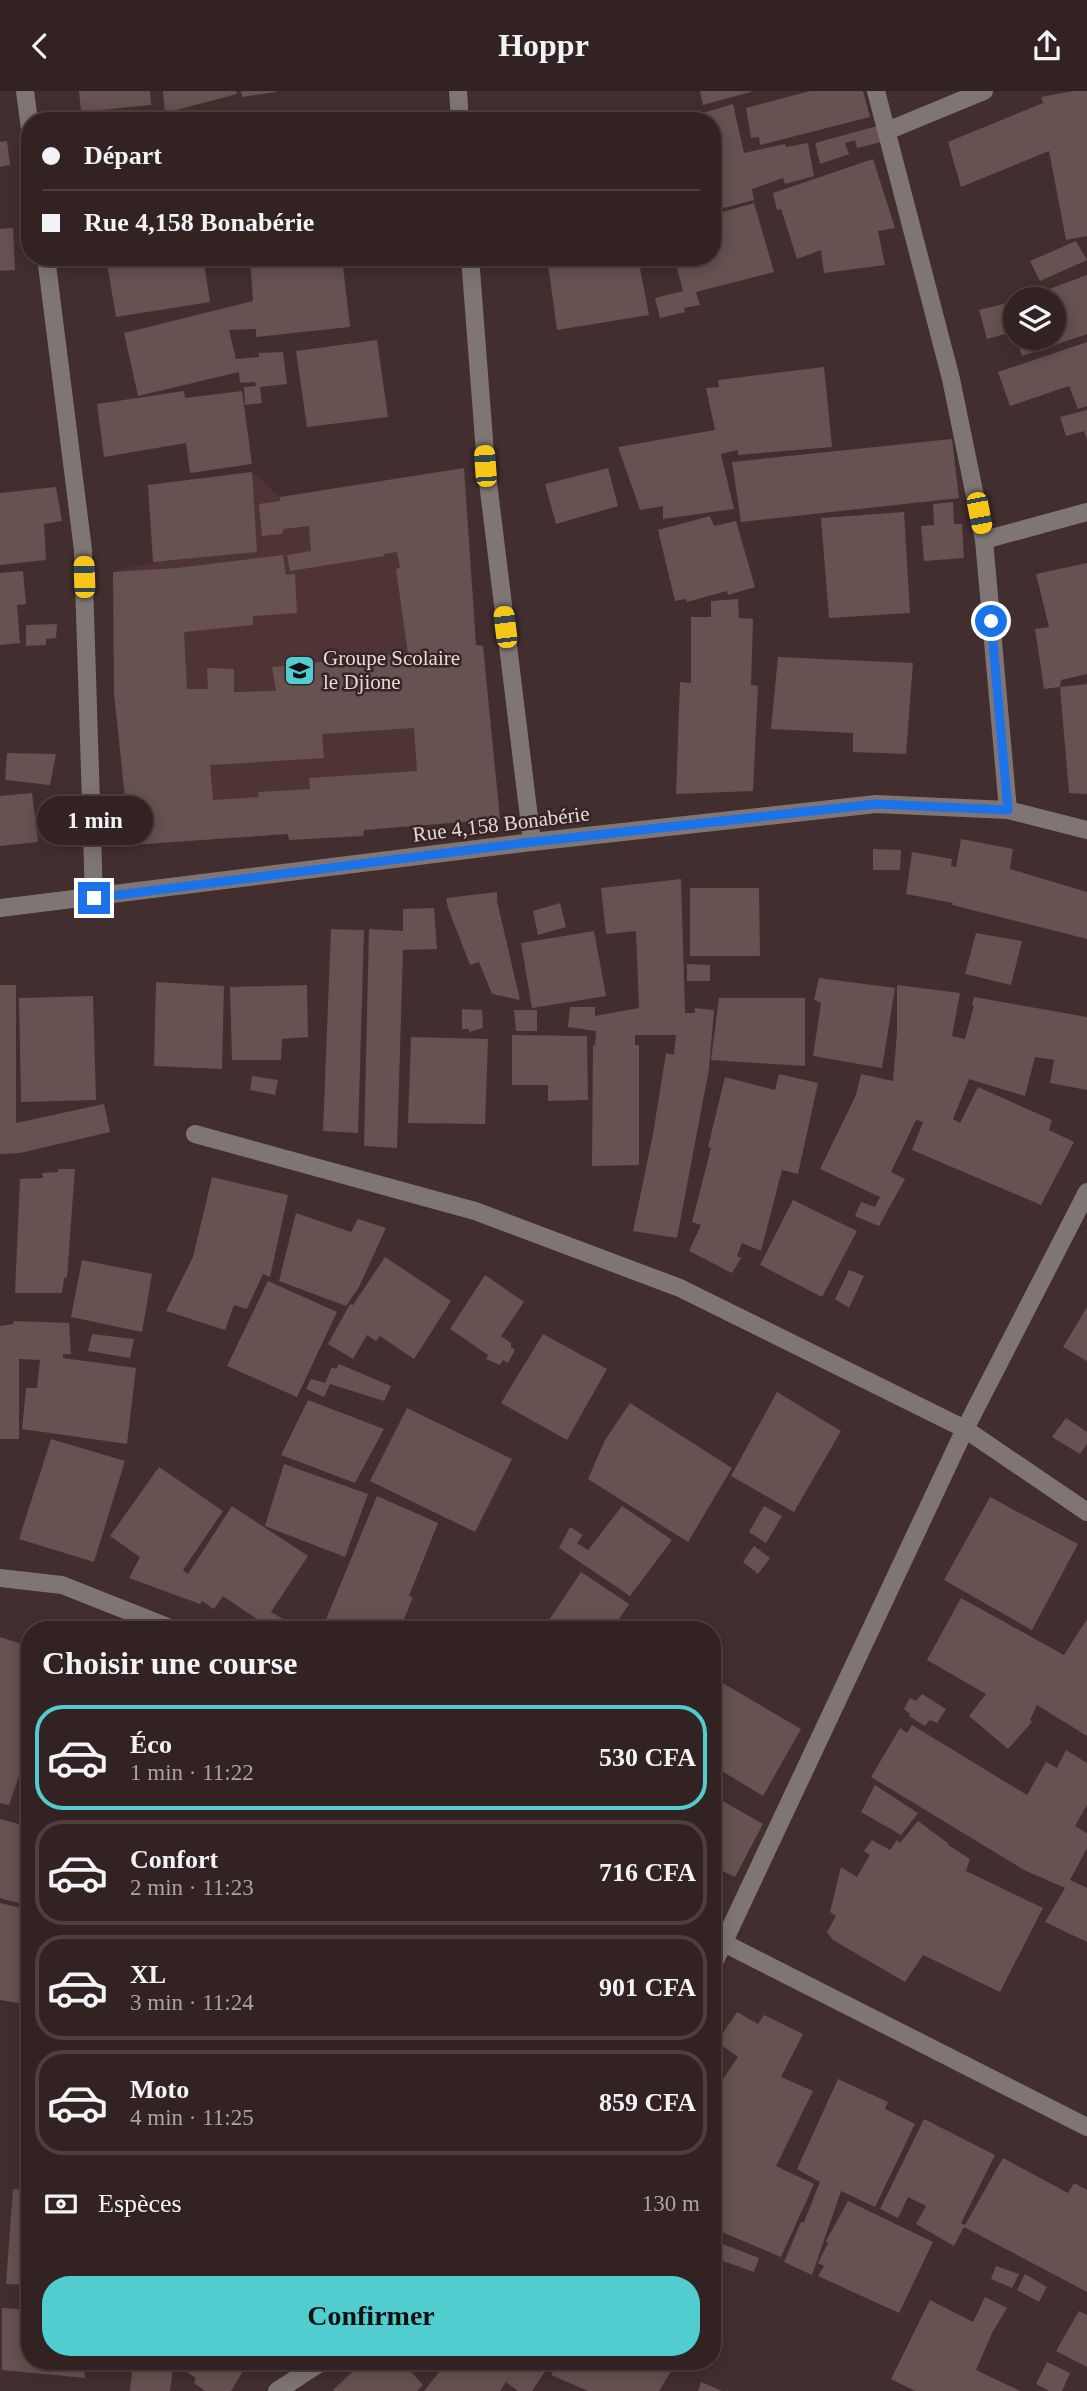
<!DOCTYPE html>
<html lang="fr">
<meta charset="utf-8">
<style>
:root{--surface:#322222;--page:#3d2f2f;--text:#f1f3f6;--muted:#a8a4a5;--line:#4d3f40;--accent:#52cdcf}
body{margin:0;font-family:Georgia,serif;background:var(--page);color:var(--text);height:100vh;display:flex;flex-direction:column;font-size:26px;white-space:nowrap}
*{box-sizing:border-box;margin:0}
p{font-size:23px;color:var(--muted)}
.icon{flex:none;width:38px;height:38px;fill:none;stroke:currentColor;stroke-width:2;stroke-linecap:round;stroke-linejoin:round}
.map{position:relative;flex:1;overflow:hidden}
.drawer{position:absolute;left:21px;top:1530px;width:700px;height:749px;display:flex;flex-direction:column;background:var(--surface);border-radius:28px;box-shadow:0 4px 18px #0003,0 0 0 2px var(--line)}
.drawer>*{flex:none}
.banner{position:absolute;left:21px;top:21px;width:700px;height:154px;border-radius:28px;box-shadow:0 4px 18px #0003,0 0 0 2px var(--line);display:grid;align-content:center;height:154px;padding:0 21px;background:var(--surface)}
.fabs{position:absolute;left:1003px;top:196px;display:grid;gap:14px}
.fabs a{display:grid;place-items:center;width:63px;height:63px;border-radius:50%;background:var(--surface);box-shadow:0 4px 18px #0003,0 0 0 2px var(--line);font-size:35px}
.end{position:absolute;width:32px;height:32px;margin:-16px;border:9px solid #1a73e8;background:#fff;box-shadow:0 0 0 4px #fff}
.from{border-radius:50%}
.bubble{position:absolute;height:49px;border-radius:24px;background:var(--surface);box-shadow:0 4px 18px #0003,0 0 0 2px var(--line);font-size:23px;font-weight:800;line-height:49px;text-align:center}
.car{position:absolute;width:21px;height:42px;margin:-21px -10px;border-radius:9px;box-shadow:0 0 5px 2px #0007;background:linear-gradient(#f5c518 24%,#345 0 40%,#f5c518 0 76%,#345 0 86%,#f5c518 0)}
.banner b{display:flex;align-items:center;gap:24px;height:66px;font-size:26px}
.banner b+b{border-top:2px solid var(--line)}
.banner i{width:18px;height:18px;background:var(--text)}
ul{padding:0;list-style:none}
li{display:flex;align-items:center;gap:21px;height:105px;margin:0 14px 10px;padding:0 7px;border:4px solid var(--line);border-radius:28px}
li div{flex:1}
li b{display:block;font-size:26px}
li em{font-style:normal;font-weight:800}
li.selected{border-color:var(--accent)}
li>.icon{width:63px;height:63px;stroke-width:1.5}
h2{padding:0 21px;font-size:32px;line-height:84px}
.pay{display:flex;align-items:center;gap:18px;height:77px;padding:0 21px;font-size:26px}
.pay p{margin-inline-start:auto}
.action{display:flex;gap:14px;margin-top:auto;padding:14px 21px}
.action a{flex:1;height:80px;border-radius:28px;background:var(--accent);color:#111;font-size:28px;font-weight:800;line-height:80px;text-align:center}
header{display:flex;justify-content:space-between;align-items:center;height:91px;padding:0 21px;background:var(--surface);font-size:32px;font-weight:800}
.map>svg:first-child{display:block}
.built{fill:#503435}
.building{fill:#675151;fill-rule:evenodd}
.lines{fill:none;stroke-linecap:round;stroke-linejoin:round}
.minor{stroke:#7f7575;stroke-width:18}
.route{stroke:#1a73e8;stroke-width:9}
.labels{text-anchor:middle;dominant-baseline:central;stroke-width:5;stroke-linejoin:round;paint-order:stroke}
.poi-label{font-size:21px;fill:#e7dada;stroke:#372425;text-anchor:start}
.street-label{font-size:21px;fill:#e7dada;stroke:#372425}
</style>
<header><svg class="icon" aria-label="back" viewBox="0 0 24 24"><path d="M15 5l-7 7 7 7"/></svg>Hoppr<svg class="icon" aria-label="share" viewBox="0 0 24 24"><path d="M12 15V3M7 8l5-5 5 5M5 13v7h14v-7"/></svg></header>
<div class="map">
<svg width="1087" height="2300" viewBox="0 0 1087 2300">
<rect width="100%" height="100%" fill="#422e2e"/>
<path class="built" d="M464 377 476 554 483 555 500 728 364 739 363 745 289 749 288 743 130 754 114 602 113 481 153 471 252 381 280 406Z"/>
<path class="building" d="M79 0H150L151 14 81 21Z
M163 0H236L237 3 165 22Z
M241 0H276V1L242 6Z
M700 0H751V1L703 14Z
M810 0H863L870 26 760 54 759 46 751 47 746 17Z
M1073 0H1087V145L1066 149 1049 60 961 96 948 51 1043 12 1041 6Z
M733 13 744 62 785 53 786 56 808 52 814 85 785 93 783 87 752 98 754 109 712 120V30H705L703 22Z
M194 20 196 30H154V29Z
M348 22 349 30H301V28Z
M877 35 881 51 857 57 855 49 845 52 849 63 820 73 815 52Z
M7 50 10 74 0 76V51Z
M873 68 895 137 878 140 885 174 824 182 821 159 797 168 781 118 777 119 773 102Z
M754 112 774 181 696 201 700 214 684 217 685 221 660 227 655 207 683 200 674 166H712V124Z
M13 137 15 179 0 180V138Z
M1076 150 1087 169 1040 190 1030 170Z
M106 166H203L210 211 116 226Z
M250 166H342L350 236 256 246V238L229 239 236 268 259 266V262L283 261 287 293 260 296 262 312 245 314 244 296 256 295 255 291 240 292 239 281 138 305 124 242 253 210Z
M547 166H656L639 172 649 224 557 239Z
M1087 184V243L1022 265 1016 247H1054V208H1022Z
M1015 210V240L987 248 979 219Z
M377 249 388 326 307 336 296 260Z
M1087 251V315L1078 318 1069 295 1010 315 998 281Z
M824 276 832 356 738 364V359L721 363 734 418 663 428V415L640 419 618 356 715 339 706 297 719 296 718 289Z
M184 300 185 307 242 300 252 373 190 382 186 352 104 366 97 313Z
M1087 319V349L1084 340 1066 345 1060 326Z
M952 348 959 407 741 431 732 371Z
M464 377 476 554 483 555 500 728 364 739 363 745 289 749 288 743 130 754 114 602 113 481 177 477 283 464 286 484 295 483 297 522 253 525V534L184 541 187 598H208L207 577 234 578V601L276 600 272 576 408 562 396 478 400 477 397 461 384 463V465L290 480 287 464 311 460 309 435 284 438 282 443 262 445 259 413 280 410V406ZM414 637 417 680 309 687 310 698 258 701 259 706 213 709 210 674 324 667 322 643Z
M608 377 618 415 556 433 545 393Z
M252 381 257 461 153 471 148 394Z
M56 396 62 430 44 433 46 469 0 474V402Z
M953 411 954 433H962L964 467 924 470 921 435 934 434 933 413Z
M904 421 910 522 829 527 821 427Z
M710 425 714 435 736 430 755 496 728 504 727 500 687 511 686 508 675 510 658 439Z
M1087 472V583L1061 589 1060 596 1044 598 1035 538 1049 536 1036 483Z
M23 480 26 513 17 514 20 552 0 554V482Z
M738 508 739 527 753 528 751 594 758 595 753 700 676 703 680 591 691 592V526H711V510Z
M57 533 56 547 46 548V554L26 555V534Z
M778 566 913 572 906 663 853 661V642L771 638Z
M1087 593V703L1069 702 1060 596Z
M7 662 56 663 50 694 5 689Z
M32 702 38 751 0 755V705Z
M961 748 1013 758 1010 778 1087 801V848L952 814 953 812 906 803 912 761 952 768 951 775 956 776Z
M873 758 901 759 900 779H873Z
M681 788 685 922H695V917L714 919 709 978 677 1147 633 1140 653 1043 666 962 674 964 676 944H635V954H639V1074L592 1075 593 954 595 955 596 940 568 936 570 916H595V925L639 917 636 840 606 843 601 797Z
M690 797H759L760 865H690Z
M497 801V810L520 909 492 903 479 871 470 874 448 817 446 807Z
M560 812 566 836 538 844 533 820Z
M434 817 437 858 403 859 397 1057 364 1055 369 838 403 840V818Z
M331 838 364 839 358 1042 323 1040Z
M594 840 606 905 532 917 521 852Z
M976 842 1022 850 1011 894 965 883Z
M687 873 710 874V890H687Z
M819 887 895 897 882 977 813 965 821 912 814 909Z
M156 891 224 895 222 978 154 975Z
M0 894H16V1032L104 1013 110 1041 20 1062 0 1063Z
M307 894 308 946 282 948 281 969H232L230 896Z
M897 894 960 902 952 945 965 948 974 915 972 914 974 906 1087 926V999L1050 992 1054 969 1035 966 1025 1005 969 988 953 1028 960 1032 978 996 1052 1029 1049 1039 1074 1051 1041 1114 912 1059 923 1031 916 1029 891 1081 905 1088 879 1135 855 1125 861 1111 875 1116 880 1106 820 1078 856 1004 861 983 893 990 897 941Z
M93 905 96 1009 21 1011 19 907Z
M719 907H805V975L711 969Z
M462 918 482 919 483 937 469 941V938H462Z
M514 919H537V940H516Z
M512 944 587 945 588 1009 548 1010V994H512Z
M411 946 488 948 485 1033 408 1032Z
M779 983 818 992 798 1083 782 1079 761 1160 742 1152 737 1165 741 1167 732 1182 689 1160 701 1134 692 1131 711 1057 708 1056 725 986 775 999Z
M252 985 278 989 275 1004 250 999Z
M58 1078H75L67 1186 64 1187 62 1202H15L20 1088 43 1087 42 1082 58 1081Z
M212 1086 288 1104 270 1186 263 1183 247 1218 234 1214 225 1239 166 1220 193 1166Z
M793 1109 857 1140 822 1206 760 1174Z
M296 1122 351 1141 358 1128 386 1137 359 1196 346 1215 279 1190Z
M385 1166 451 1210 414 1268 380 1245 376 1250 367 1244 353 1268 328 1253 350 1213 353 1214Z
M82 1169 152 1183 142 1241 71 1226Z
M849 1179 864 1185 849 1217 835 1208Z
M485 1184 524 1211 501 1245 511 1252V1256L515 1259 508 1272 503 1269 500 1274 486 1268 488 1264 450 1238Z
M268 1190 337 1221 297 1306 227 1275Z
M1087 1216V1270L1063 1256Z
M14 1230 69 1232 71 1263H63V1267L136 1277 127 1353 22 1338 26 1297H37L40 1269 19 1268V1348H0V1235L13 1233Z
M92 1243 134 1248 130 1267 88 1260Z
M543 1243 607 1278 567 1349 501 1312Z
M339 1273 391 1295 384 1310 330 1293 324 1306 306 1298 311 1288 325 1292 332 1276 336 1278Z
M777 1301 841 1340 794 1421 731 1385Z
M308 1309 384 1338 355 1392 281 1364Z
M630 1312 732 1377 688 1451 588 1388 605 1349Z
M407 1317 512 1368 475 1441 370 1390Z
M1066 1327 1087 1341V1353L1080 1363 1052 1346Z
M51 1348 125 1370 94 1471 19 1448Z
M284 1373 368 1403 345 1466 265 1435Z
M159 1376 223 1420 183 1479 188 1483 232 1415 308 1465 271 1521 292 1533 288 1538H261L264 1533 223 1505 214 1518 202 1510 200 1513 129 1487 140 1466 110 1445Z
M377 1405 438 1432 409 1505 413 1506 400 1538H322Z
M990 1406 1078 1453 1032 1539 944 1489Z
M622 1415 672 1449 630 1505 559 1457 570 1436 583 1444 577 1452 588 1459Z
M764 1415 782 1425 766 1452 749 1441Z
M754 1455 770 1467 758 1483 743 1471Z
M581 1481 629 1513 613 1538H543Z
M961 1507 1064 1564 1087 1528V1645L1037 1614 1030 1629 1032 1631 1008 1658 969 1625 986 1603 927 1569Z
M654 1529 669 1538H648Z
M0 1546 30 1556V1673L24 1671 9 1714 0 1712Z
M712 1574 721 1579 712 1592Z
M719 1590 801 1638 763 1705 712 1674V1600Z
M922 1603 946 1618 937 1632 930 1629 925 1635 909 1625 910 1623 904 1618 910 1607 916 1610Z
M912 1634 1027 1704 1046 1671 1057 1677 1066 1659 1087 1672V1714L1075 1735 1087 1742V1757L1070 1789 1087 1797V1851L1045 1831 1065 1797 1024 1779 871 1686 900 1637 907 1642Z
M875 1694 918 1722 901 1744 861 1721Z
M712 1704 763 1733 735 1786 712 1775Z
M0 1728 30 1736V1815L0 1807Z
M918 1730 949 1753 948 1754 970 1768 966 1780 1043 1817 1000 1901 923 1864 905 1891 833 1849 827 1841 836 1825 830 1821 841 1776 857 1786 870 1764 864 1760 872 1749 890 1759 897 1749 900 1752Z
M0 1812 30 1819V1914L0 1909Z
M737 1921 758 1933 764 1924 803 1943 781 1986 813 2000 776 2075 814 2093 781 2166 712 2137V2004L738 1966 717 1951Z
M838 1988 888 2011 885 2018 915 2033 875 2116 841 2100 812 2184 784 2171 801 2131H804L820 2091 797 2078Z
M924 2028 995 2064 961 2132 965 2134 1003 2067 1068 2102 1074 2092 1087 2099V2201L964 2136 954 2155 916 2133 926 2115 908 2106 898 2127 880 2118Z
M13 2098 30 2099V2194L6 2193Z
M848 2110 933 2151 899 2222 818 2185 824 2175 818 2172 828 2152 826 2150Z
M712 2149 759 2167 754 2181 712 2166Z
M996 2175 1019 2183 1012 2197 991 2188Z
M1025 2183 1047 2196 1039 2211 1017 2199Z
M985 2206 1007 2217 992 2242 976 2279 1020 2300H915L891 2288 930 2209 973 2231Z
M2 2217 30 2219V2270H84L85 2287 2 2279Z
M1079 2220 1087 2224V2276L1056 2260Z
M133 2270H174L170 2300H130Z
M175 2270H249L231 2300H205L194 2292 196 2287 174 2273Z
M364 2270H401L423 2294 417 2300H335L333 2299Z
M448 2270H552L532 2300H518L506 2291 500 2300H424Z
M560 2270H669L676 2272 659 2300H588L551 2284Z
M1047 2271 1070 2282 1062 2300H1049L1036 2293Z
M701 2291 722 2300H698Z"/>
<g class="lines">
<path class="minor" d="M25 0 30 38
M458 0 460 30
M876 0 951 288 984 449 1008 719
M887 40 984 0
M46 166 83 459 94 807
M470 166 486 375 532 751
M984 449 1087 421
M0 817 532 751 876 713 1008 719 1087 739
M195 1043 475 1120 680 1197 965 1338 1087 1421
M0 1487 62 1494 173 1538
M712 1846 1087 2036
M712 1876 965 1338 1087 1101
M277 2300 323 2270"/>
</g>
<g class="lines">
<path class="route" d="M94 807 532 751 876 713 1008 719 991 530"/>
</g>
<defs>
<symbol id="school-square" viewBox="-11 -11 22 22"><rect x="-9" y="-9" width="18" height="18" rx="4" fill="#52cdcf" stroke="#372425"/><path d="M0-5L7-2L0 1L-7-2ZM-4 1L0 2.5L4 1V4Q0 6-4 4Z" fill="#111"/></symbol>
</defs>
<g fill-rule="evenodd">
<use href="#school-square" x="282" y="562" width="35" height="35"/>
</g>
<g class="labels">
<g class="poi-label">
<text x="323" y="567">Groupe Scolaire<tspan x="323" dy="24">le Djione</tspan></text>
</g>
<g class="street-label">
<text transform="translate(501 733) rotate(-7)">Rue 4,158 Bonabérie</text>
</g>
</g>
</svg>
<div class="fabs">
<a><svg class="icon" aria-label="layers" viewBox="0 0 24 24"><path d="M12 4l9 5-9 5-9-5zM3 14l9 5 9-5"/></svg></a>
</div>
<i class="end from" style="left:991px;top:530px"></i>
<i class="end" style="left:94px;top:807px"></i>
<div class="bubble" style="left:37px;top:705px;width:116px">1 min</div>
<i class="car" style="left:485px;top:375px;rotate:356deg"></i>
<i class="car" style="left:979px;top:422px;rotate:169deg"></i>
<i class="car" style="left:84px;top:486px;rotate:358deg"></i>
<i class="car" style="left:505px;top:536px;rotate:353deg"></i>
<div class="banner">
<b><i class="from"></i>Départ</b>
<b><i></i>Rue 4,158 Bonabérie</b>
</div>
<section class="drawer">
<h2>Choisir une course</h2>
<ul>
<li class="selected"><svg class="icon" aria-label="car" viewBox="0 0 24 24"><path d="M5 17H2v-5l4-1 3-4h7l3 4 3 1v5h-3M9 17h6M6 11h13"/><circle cx="7" cy="17" r="2"/><circle cx="17" cy="17" r="2"/></svg><div><b>Éco</b><p>1 min · 11:22</p></div><em>530 CFA</em></li>
<li><svg class="icon" aria-label="car" viewBox="0 0 24 24"><path d="M5 17H2v-5l4-1 3-4h7l3 4 3 1v5h-3M9 17h6M6 11h13"/><circle cx="7" cy="17" r="2"/><circle cx="17" cy="17" r="2"/></svg><div><b>Confort</b><p>2 min · 11:23</p></div><em>716 CFA</em></li>
<li><svg class="icon" aria-label="car" viewBox="0 0 24 24"><path d="M5 17H2v-5l4-1 3-4h7l3 4 3 1v5h-3M9 17h6M6 11h13"/><circle cx="7" cy="17" r="2"/><circle cx="17" cy="17" r="2"/></svg><div><b>XL</b><p>3 min · 11:24</p></div><em>901 CFA</em></li>
<li><svg class="icon" aria-label="car" viewBox="0 0 24 24"><path d="M5 17H2v-5l4-1 3-4h7l3 4 3 1v5h-3M9 17h6M6 11h13"/><circle cx="7" cy="17" r="2"/><circle cx="17" cy="17" r="2"/></svg><div><b>Moto</b><p>4 min · 11:25</p></div><em>859 CFA</em></li>
</ul>
<div class="pay"><svg class="icon" aria-label="cash" viewBox="0 0 24 24"><path d="M3 7h18v10H3z"/><circle cx="12" cy="12" r="2"/></svg>Espèces<p>130 m</p></div>
<div class="action"><a>Confirmer</a></div>
</section>
</div>
